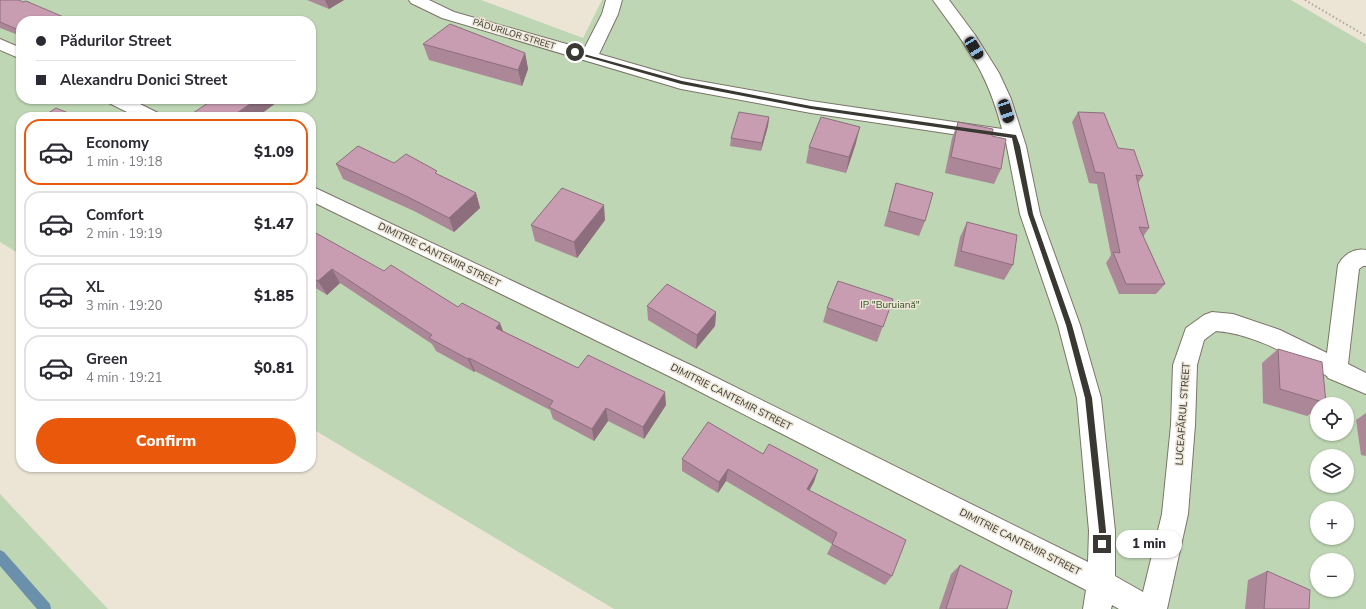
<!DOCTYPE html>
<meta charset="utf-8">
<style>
:root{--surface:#fff;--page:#f2f2f3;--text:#2b2b33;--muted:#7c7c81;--line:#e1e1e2;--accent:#ea580c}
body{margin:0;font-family:"Nunito Sans",sans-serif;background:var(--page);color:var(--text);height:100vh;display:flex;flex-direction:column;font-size:15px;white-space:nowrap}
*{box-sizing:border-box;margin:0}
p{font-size:13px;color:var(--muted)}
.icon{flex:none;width:22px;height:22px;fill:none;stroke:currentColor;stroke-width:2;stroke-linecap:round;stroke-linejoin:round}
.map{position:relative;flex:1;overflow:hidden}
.sheet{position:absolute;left:16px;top:112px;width:300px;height:360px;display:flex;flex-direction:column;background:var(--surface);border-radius:16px;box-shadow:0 1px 3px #0004}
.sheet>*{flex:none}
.banner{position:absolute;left:16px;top:16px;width:300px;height:88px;border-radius:16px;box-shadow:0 1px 3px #0004;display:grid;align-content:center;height:88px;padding:0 20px;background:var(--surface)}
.buttons{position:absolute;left:1310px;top:397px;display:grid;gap:8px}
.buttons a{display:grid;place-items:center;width:44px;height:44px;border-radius:50%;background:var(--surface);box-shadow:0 1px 3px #0004;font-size:20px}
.end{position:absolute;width:18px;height:18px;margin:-9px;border:5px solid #3a3832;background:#fff;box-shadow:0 0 0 2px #fff}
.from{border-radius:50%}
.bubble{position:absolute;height:28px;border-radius:14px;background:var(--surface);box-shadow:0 1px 3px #0004;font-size:13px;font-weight:800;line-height:28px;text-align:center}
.car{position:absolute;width:12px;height:24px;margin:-12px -6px;border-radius:5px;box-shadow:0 0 3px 1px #0007;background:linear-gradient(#222 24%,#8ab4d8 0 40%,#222 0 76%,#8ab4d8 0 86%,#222 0)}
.banner b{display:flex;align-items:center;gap:14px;height:38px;font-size:15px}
.banner b+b{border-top:1px solid var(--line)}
.banner i{width:10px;height:10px;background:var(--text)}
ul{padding:7px 0 0;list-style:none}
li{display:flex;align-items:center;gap:12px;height:66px;margin:0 8px 6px;padding:0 12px;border:2px solid var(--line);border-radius:16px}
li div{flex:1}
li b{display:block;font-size:15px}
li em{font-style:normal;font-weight:800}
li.on{border-color:var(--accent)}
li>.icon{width:36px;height:36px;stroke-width:1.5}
.action{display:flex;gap:8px;margin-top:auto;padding:8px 20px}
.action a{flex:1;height:46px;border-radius:24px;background:var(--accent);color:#fff;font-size:16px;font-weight:800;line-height:46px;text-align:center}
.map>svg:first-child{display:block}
.green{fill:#bed6b4;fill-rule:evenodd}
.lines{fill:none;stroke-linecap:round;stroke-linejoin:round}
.stream{fill:#6b90ab;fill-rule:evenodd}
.minor-casing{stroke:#7b7568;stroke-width:2}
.path{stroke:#aca69b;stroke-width:2;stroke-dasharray:1.5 2.5;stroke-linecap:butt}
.minor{fill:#fff;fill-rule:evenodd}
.wall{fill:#ac8798}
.shaded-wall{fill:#8c6e7c}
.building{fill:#c89db1;stroke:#8c6e7c}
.route{fill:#3a3832}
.labels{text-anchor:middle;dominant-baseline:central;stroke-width:3;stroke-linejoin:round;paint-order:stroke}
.far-street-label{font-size:9px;fill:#3a3832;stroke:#ece5d6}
.street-label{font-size:10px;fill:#3a3832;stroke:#ece5d6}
.park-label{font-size:10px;fill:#2f511f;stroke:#ece5d6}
</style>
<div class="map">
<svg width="1366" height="609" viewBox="0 0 1366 609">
<rect width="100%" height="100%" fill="#ece5d6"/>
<path class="green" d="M0 0H481L583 38 602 0H1291L1366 44V609H614L311 428V117H21V255L0 242ZM21 21H311V99H21ZM1317 404H1347V434H1317ZM1317 456H1347V486H1317ZM1317 508H1347V538H1317ZM1317 560H1347V590H1317Z
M0 494 108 609H0Z"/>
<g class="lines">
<path class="stream" d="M0 550 4 552 50 604 51 609H37L0 566Z"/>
<defs>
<path id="minor" d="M409 0H429L454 12 584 49 602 14 606 0H622L618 14 599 54 682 78 811 101 1002 129C997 110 991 92 982 74 969 48 950 24 933 0H949L975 35 999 73 1011 99 1026 146 1040 214 1080 325 1101 398 1115 531V576L1143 592 1162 514 1171 425 1173 365 1186 328 1204 315 1212 312 1233 314 1280 330 1327 353 1338 265C1344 254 1354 248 1366 250V266H1363L1359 269 1348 364 1366 373V394L1328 378 1327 376C1292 357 1256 334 1216 331L1204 340 1197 365 1195 425 1188 514 1167 609H1119L1112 605 1111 609H1083L1086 590 681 382 311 201V186L697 368 1088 562 1089 531 1077 398 1058 325 1020 214 1006 142 811 113 681 89 442 18 411 3Z
M0 39 21 48V59L0 50Z
M106 99H130L158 113 161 117H137L109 103Z"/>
</defs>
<use href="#minor" class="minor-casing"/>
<path class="path" d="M1305 0 1366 36"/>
<use href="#minor" class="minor"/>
</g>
<path class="wall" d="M0 0 21 21V36L0 28Z
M307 0H344L329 9Z
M423 44 525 53 528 69 522 86 429 60Z
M1078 112 1118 148 1143 176 1138 183 1149 228 1143 237 1165 284 1156 294H1119L1106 263 1111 255 1097 184 1089 183 1072 122Z
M769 117 768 126 761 151 730 146 731 138Z
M958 122 992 136 1001 169 994 184 945 173 952 138Z
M856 143 846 173 806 163 809 147Z
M394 163 438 175 476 193 480 208 454 232 414 211 343 179 336 164Z
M896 183 925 221 919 236 884 226Z
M605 220 577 258 535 241 531 225Z
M967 222 1013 265 1004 280 954 266 960 237Z
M311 237 458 307 503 331 578 368 666 405 644 439 608 421 594 441 553 419 550 410 475 371 474 372 436 351 432 344 340 283 327 295 311 285Z
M893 299 877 342 823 322 827 308Z
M647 306 716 312 715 326 696 349 648 320Z
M1278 349 1326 403 1324 404H1317V409L1307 416 1263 403 1262 363Z
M1366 413V456L1361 455 1356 420Z
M763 454 814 482 809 490 892 576 885 585 827 554 832 544 726 481 718 493 682 471V459Z
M960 565 1007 609H939L951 574Z
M1267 571 1309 609H1245L1248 580Z"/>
<path class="shaded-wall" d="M325 0H344L329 9Z
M525 53 528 69 522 86 518 70Z
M257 99H279L280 100 257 117H231Z
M769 117 768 126 761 151 762 143Z
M860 127 856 143 846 173 849 157Z
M476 193 480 208 454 232 449 218Z
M604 205 605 220 577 258 574 242Z
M332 269 340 283 327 295 318 281Z
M716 312 715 326 696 349 697 335Z
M500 323 505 336 496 328Z
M469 358 475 371 474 372 468 359Z
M665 392 666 405 644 439 643 427Z
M606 408 608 421 594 441 592 429Z
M728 469 726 481 718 493 719 482Z
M818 470 814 482 804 500 807 489Z"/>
<path class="building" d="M0 0H19L23 2 26 1 73 21H21V31L0 22Z
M450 24 525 53 518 70 423 44Z
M214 99H257L231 117H187Z
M56 108 78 117H42Z
M739 112 769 117 762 143 731 138Z
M1078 112 1104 113 1118 148 1134 150 1143 176 1136 175 1149 228 1139 227 1165 284H1126L1113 252 1120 253 1104 173 1095 172Z
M821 117 860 127 849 157 809 147Z
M958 122 993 129 992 136 1006 139 1001 169 951 157Z
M358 146 394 163 406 154 437 171 435 173 476 193 449 218 408 197 336 164Z
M896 183 933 193 925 221 889 211Z
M562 188 604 205 574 242 531 225Z
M967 222 1017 235 1013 265 961 251Z
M314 232 384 271 391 265 458 307 462 303 500 323 496 328 578 368 588 355 665 392 643 427 606 408 592 429 549 407 553 401 469 358 468 359 429 338 432 335 332 269 318 281 311 277V237Z
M838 281 893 299 883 327 827 308Z
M667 284 716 312 697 335 647 306Z
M1278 349 1322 362 1326 403 1280 389Z
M708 422 763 454 769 444 818 470 807 489 906 540 892 576 832 544 837 533 728 469 719 482 682 459Z
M960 565 1012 591 1007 609H946Z
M1267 571 1310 590 1309 609H1264Z"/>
<path class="route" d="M573 51 682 81 811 106 1016 135 1020 146 1033 214 1072 325 1092 398 1106 531 1105 547H1099V531L1085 398 1066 325 1028 214 1012 138 811 109 681 84 573 53Z"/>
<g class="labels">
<g class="far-street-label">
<text transform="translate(514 34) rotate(17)">PĂDURILOR STREET</text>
</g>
<g class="street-label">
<text transform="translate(439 255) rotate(26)">DIMITRIE CANTEMIR STREET</text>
<text transform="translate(731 397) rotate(27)">DIMITRIE CANTEMIR STREET</text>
<text transform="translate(1183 414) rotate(-86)">LUCEAFĂRUL STREET</text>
<text transform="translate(1020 542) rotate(27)">DIMITRIE CANTEMIR STREET</text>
</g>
<g class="park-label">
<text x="890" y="305">IP "Buruiană"</text>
</g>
</g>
</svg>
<div class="buttons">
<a><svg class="icon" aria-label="locate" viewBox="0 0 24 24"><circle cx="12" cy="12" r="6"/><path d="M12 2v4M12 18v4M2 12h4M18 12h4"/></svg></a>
<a><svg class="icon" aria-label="layers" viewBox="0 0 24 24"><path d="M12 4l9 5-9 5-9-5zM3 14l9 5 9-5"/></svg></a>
<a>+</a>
<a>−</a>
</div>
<i class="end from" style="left:575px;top:52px"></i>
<i class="end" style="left:1102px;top:544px"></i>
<div class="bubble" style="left:1116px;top:530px;width:66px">1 min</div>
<i class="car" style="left:974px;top:48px;rotate:149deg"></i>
<i class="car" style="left:1006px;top:111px;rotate:162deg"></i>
<div class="banner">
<b><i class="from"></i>Pădurilor Street</b>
<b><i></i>Alexandru Donici Street</b>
</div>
<section class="sheet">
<ul>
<li class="on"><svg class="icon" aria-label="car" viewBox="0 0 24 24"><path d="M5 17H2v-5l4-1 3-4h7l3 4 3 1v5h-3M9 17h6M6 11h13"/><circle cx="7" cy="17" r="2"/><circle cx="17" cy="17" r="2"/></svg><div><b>Economy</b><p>1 min · 19:18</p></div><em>$1.09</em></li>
<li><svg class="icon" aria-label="car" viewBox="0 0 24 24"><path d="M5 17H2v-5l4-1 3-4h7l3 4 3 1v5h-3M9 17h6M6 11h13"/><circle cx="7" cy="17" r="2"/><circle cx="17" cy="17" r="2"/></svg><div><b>Comfort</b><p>2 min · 19:19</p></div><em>$1.47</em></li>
<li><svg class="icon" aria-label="car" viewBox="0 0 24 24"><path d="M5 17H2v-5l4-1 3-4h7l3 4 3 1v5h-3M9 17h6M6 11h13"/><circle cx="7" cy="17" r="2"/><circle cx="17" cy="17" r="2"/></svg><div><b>XL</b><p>3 min · 19:20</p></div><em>$1.85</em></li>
<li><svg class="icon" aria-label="car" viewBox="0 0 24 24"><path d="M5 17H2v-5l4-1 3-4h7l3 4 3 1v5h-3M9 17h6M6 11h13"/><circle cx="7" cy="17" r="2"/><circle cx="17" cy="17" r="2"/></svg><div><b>Green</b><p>4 min · 19:21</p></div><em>$0.81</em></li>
</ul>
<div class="action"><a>Confirm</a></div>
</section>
</div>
